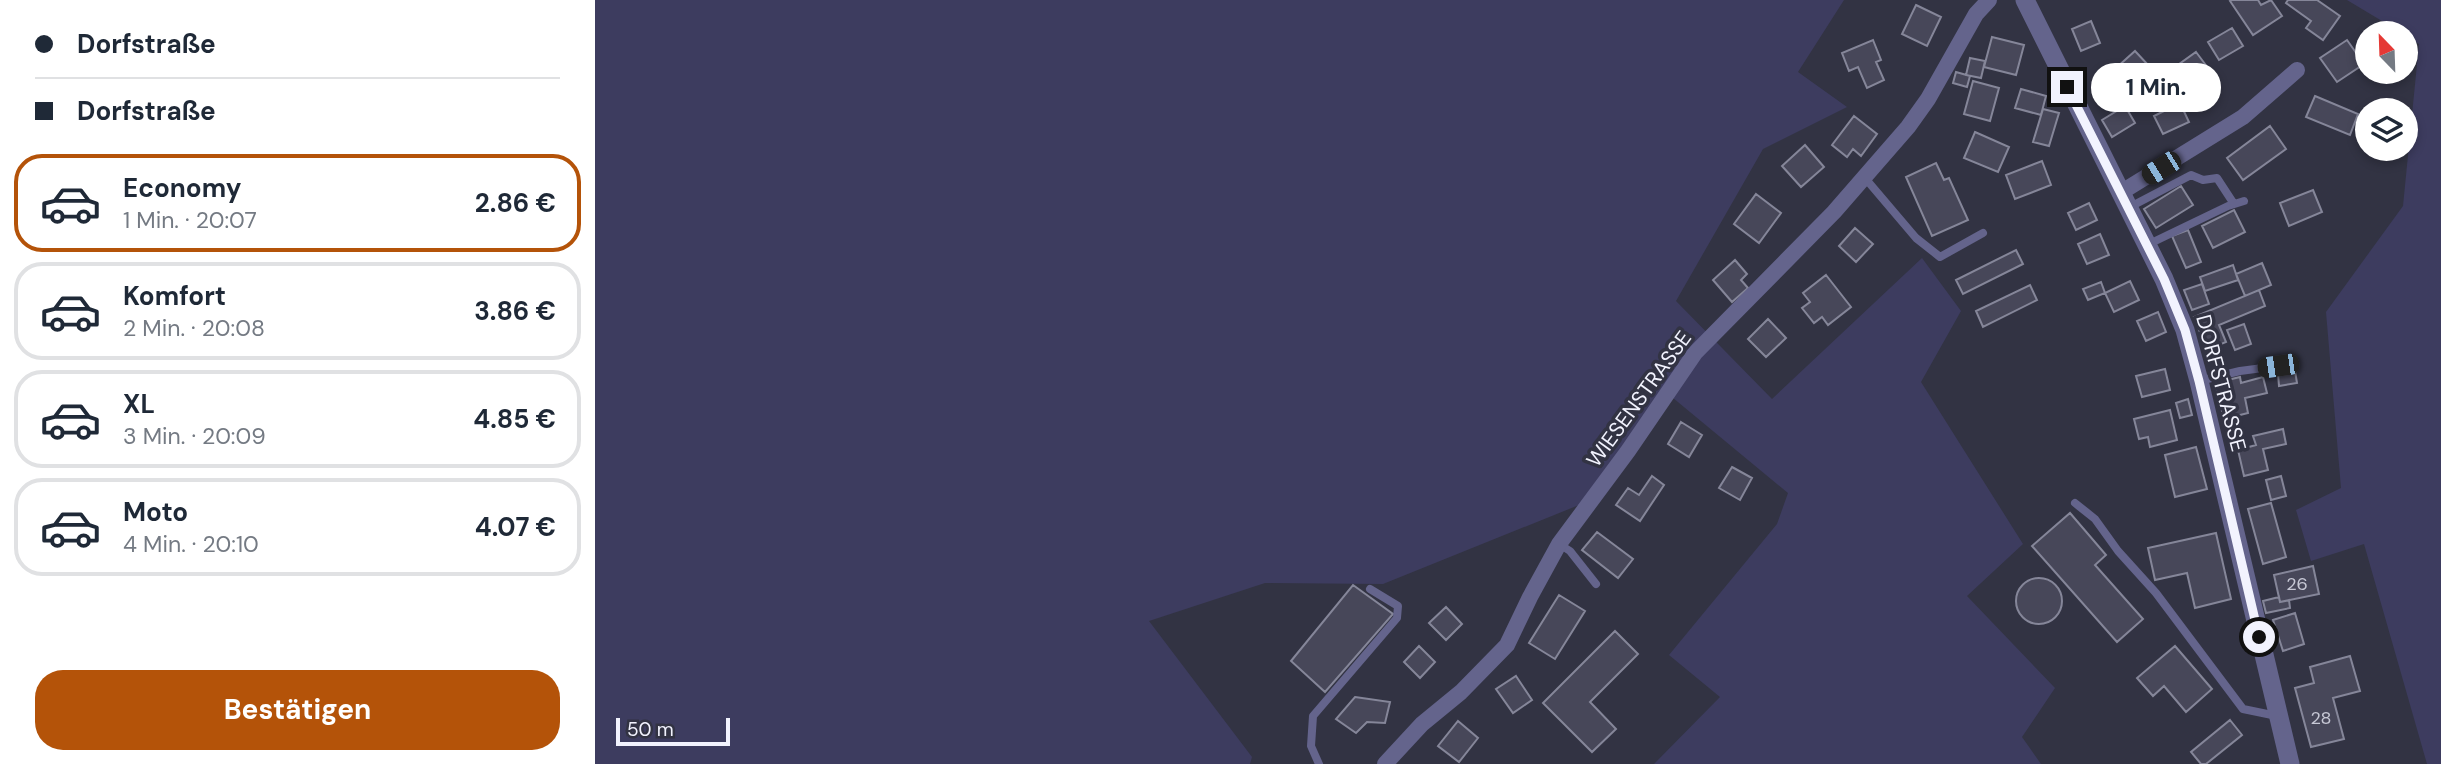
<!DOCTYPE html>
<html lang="de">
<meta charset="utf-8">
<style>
:root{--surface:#fff;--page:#f2f2f3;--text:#1f2937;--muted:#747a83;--line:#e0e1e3;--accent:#b45309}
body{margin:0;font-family:"DM Sans",sans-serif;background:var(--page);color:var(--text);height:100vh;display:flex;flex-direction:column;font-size:26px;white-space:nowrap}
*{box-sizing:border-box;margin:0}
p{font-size:23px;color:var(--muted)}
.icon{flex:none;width:38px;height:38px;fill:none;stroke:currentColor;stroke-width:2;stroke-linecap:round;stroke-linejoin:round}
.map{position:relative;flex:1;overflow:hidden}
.drawer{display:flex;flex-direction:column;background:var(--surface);width:595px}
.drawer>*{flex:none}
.banner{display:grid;align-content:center;height:154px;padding:0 35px;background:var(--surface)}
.needle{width:46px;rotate:337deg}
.controls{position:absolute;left:1760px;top:21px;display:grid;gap:14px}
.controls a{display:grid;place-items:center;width:63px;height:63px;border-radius:50%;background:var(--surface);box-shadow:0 4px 10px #0003;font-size:35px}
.scale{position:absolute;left:21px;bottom:18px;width:114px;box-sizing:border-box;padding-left:7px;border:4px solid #f2f3fe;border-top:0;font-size:19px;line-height:24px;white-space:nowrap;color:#f2f3fe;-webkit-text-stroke:5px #323343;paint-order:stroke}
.end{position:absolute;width:32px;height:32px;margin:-16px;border:9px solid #f2f3fe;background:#111;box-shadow:0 0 0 4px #111}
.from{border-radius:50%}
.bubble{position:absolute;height:49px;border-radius:24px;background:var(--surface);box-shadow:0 4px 10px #0003;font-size:23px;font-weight:700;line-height:49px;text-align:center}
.car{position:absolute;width:21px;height:42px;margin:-21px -10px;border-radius:9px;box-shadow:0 0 5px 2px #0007;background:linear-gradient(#222 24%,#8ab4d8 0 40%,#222 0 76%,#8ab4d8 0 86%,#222 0)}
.banner b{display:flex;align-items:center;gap:24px;height:66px;font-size:26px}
.banner b+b{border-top:2px solid var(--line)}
.banner i{width:18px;height:18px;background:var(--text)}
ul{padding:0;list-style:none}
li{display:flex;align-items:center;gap:21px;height:98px;margin:0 14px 10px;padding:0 21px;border:4px solid var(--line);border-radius:28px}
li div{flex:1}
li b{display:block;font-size:26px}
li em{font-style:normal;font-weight:700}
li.current{border-color:var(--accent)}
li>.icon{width:63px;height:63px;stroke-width:1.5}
.action{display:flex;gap:14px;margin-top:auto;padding:14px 35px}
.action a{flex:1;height:80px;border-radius:28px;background:var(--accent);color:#fff;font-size:28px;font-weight:700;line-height:80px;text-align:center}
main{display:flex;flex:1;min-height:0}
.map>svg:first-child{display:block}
.green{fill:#3d3c5f}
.building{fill:#474759;stroke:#858699;stroke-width:2}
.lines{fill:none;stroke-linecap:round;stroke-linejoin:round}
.service{stroke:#64648c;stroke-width:8}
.minor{stroke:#64648c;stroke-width:16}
.tertiary{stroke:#64648c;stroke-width:19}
.route{stroke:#f2f3fe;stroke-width:9}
.labels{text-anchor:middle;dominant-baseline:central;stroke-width:7;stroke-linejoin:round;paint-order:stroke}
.number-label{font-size:18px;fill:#c7c8d5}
.street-label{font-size:21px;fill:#f2f3fe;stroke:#323343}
</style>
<main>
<section class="drawer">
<div class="banner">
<b><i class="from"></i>Dorfstraße</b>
<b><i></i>Dorfstraße</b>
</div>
<ul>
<li class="current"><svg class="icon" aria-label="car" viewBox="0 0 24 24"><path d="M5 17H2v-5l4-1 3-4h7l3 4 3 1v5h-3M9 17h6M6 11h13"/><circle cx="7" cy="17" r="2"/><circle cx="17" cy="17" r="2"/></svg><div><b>Economy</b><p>1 Min. · 20:07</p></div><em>2.86 €</em></li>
<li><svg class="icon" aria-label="car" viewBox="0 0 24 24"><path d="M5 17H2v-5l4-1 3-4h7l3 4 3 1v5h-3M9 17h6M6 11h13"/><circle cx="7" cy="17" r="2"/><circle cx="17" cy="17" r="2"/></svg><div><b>Komfort</b><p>2 Min. · 20:08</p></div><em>3.86 €</em></li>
<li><svg class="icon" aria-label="car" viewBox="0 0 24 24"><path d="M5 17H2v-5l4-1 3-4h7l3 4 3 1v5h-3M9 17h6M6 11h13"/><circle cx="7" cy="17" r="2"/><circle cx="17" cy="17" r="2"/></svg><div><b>XL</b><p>3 Min. · 20:09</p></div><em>4.85 €</em></li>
<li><svg class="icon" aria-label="car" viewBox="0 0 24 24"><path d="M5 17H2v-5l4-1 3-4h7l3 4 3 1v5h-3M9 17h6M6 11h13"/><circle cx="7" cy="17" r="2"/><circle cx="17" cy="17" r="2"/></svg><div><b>Moto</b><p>4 Min. · 20:10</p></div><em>4.07 €</em></li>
</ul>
<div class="action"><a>Bestätigen</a></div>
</section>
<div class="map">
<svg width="1846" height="764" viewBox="0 0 1846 764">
<rect width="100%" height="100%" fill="#323343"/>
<path class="green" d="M0 0H1249L1203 72 1252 107 1168 149 1081 301 1177 399 1327 258 1366 311 1326 382 1428 544 1372 596 1460 688 1427 737 1446 764H1059L1125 697 1074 655 1182 524 1193 493 1072 393 984 505 788 584 670 583 554 621 657 757 655 764H0Z
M1752 0H1846V764H1832L1769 544 1716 561 1701 510 1746 488 1731 312 1808 206 1824 44 1811 36V33H1807Z"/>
<path class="building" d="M1637 0H1663L1666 5 1676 0 1687 16 1658 35 1635 1Z
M1693 0H1722L1745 16 1728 40 1711 28 1716 21 1691 3Z
M1321 5 1346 17 1332 46 1307 34Z
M1496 21 1505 43 1486 51 1477 29Z
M1637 28 1648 46 1624 60 1613 42Z
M1397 37 1429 45 1421 75 1389 67Z
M1278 40 1286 60 1281 62 1289 80 1272 88 1263 67 1254 71 1247 53Z
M1752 40 1769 64 1742 82 1725 58Z
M1540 51 1554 66 1526 93 1511 77Z
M1601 52 1619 76 1597 91 1580 67Z
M1375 58 1390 61 1386 78 1371 75Z
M1361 72 1375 76 1372 87 1358 83Z
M1378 81 1404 88 1395 121 1369 114Z
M1559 82 1567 93 1548 106 1540 94Z
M1426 89 1451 96 1446 115 1420 108Z
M1720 96 1763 114 1755 135 1711 117Z
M1585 103 1594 122 1568 134 1559 116Z
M1530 106 1540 123 1517 137 1507 120Z
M1448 109 1464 113 1454 146 1438 142Z
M1259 116 1282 134 1266 156 1258 149 1252 157 1237 145Z
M1675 126 1691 149 1648 180 1632 158Z
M1380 132 1414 147 1403 172 1369 158Z
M1210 145 1229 167 1206 187 1187 166Z
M1447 161 1456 185 1420 199 1411 175Z
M1341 163 1349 180 1354 178 1373 220 1337 236 1311 177Z
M1586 186 1598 205 1561 228 1549 209Z
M1718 190 1727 212 1694 226 1685 203Z
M1161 194 1186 213 1164 243 1139 224Z
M1494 203 1502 220 1481 230 1473 213Z
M1639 210 1650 232 1618 248 1607 226Z
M1260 228 1278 244 1261 262 1244 246Z
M1593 230 1606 262 1591 268 1577 236Z
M1505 234 1514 255 1492 264 1483 244Z
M1421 250 1428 264 1368 294 1361 280Z
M1140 260 1152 274 1146 280 1153 288 1137 302 1118 280Z
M1667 263 1676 285 1650 296 1641 274Z
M1638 265 1643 280 1610 291 1605 277Z
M1231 275 1256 307 1233 325 1227 317 1219 323 1207 308 1215 302 1208 293Z
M1535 281 1544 300 1519 312 1510 293Z
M1506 282 1510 293 1493 300 1488 289Z
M1607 284 1614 304 1597 310 1589 290Z
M1435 285 1442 300 1388 327 1381 311Z
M1664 290 1670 306 1624 325 1631 342 1612 350 1599 317Z
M1563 312 1571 332 1551 341 1542 321Z
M1173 319 1191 338 1171 357 1153 339Z
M1649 324 1656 344 1640 350 1632 330Z
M1570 369 1575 390 1547 397 1541 376Z
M1700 371 1702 383 1684 386 1683 374Z
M1645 377 1646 383 1668 377 1672 393 1650 398 1653 413 1629 419 1620 383Z
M1593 399 1597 415 1585 418 1581 403Z
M1575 410 1582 440 1555 447 1553 437 1544 439 1539 419Z
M1086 422 1107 435 1094 457 1073 444Z
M1688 429 1691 444 1668 449 1673 470 1649 476 1643 450 1661 445 1658 436Z
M1601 447 1612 489 1580 497 1570 455Z
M1137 467 1157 478 1145 500 1124 488Z
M1057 476 1069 485 1045 521 1021 505 1033 488 1044 495Z
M1686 476 1691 496 1676 500 1671 480Z
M1676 503 1691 557 1668 564 1653 509Z
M1475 513 1511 555 1500 565 1548 619 1522 642 1437 546Z
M1002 532 1038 559 1023 578 987 550Z
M1621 533 1636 599 1600 608 1592 573 1560 580 1553 548Z
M1718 566 1724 594 1685 602 1679 575Z
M1421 601a23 23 0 1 1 46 0a23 23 0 1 1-46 0Z
M758 585 798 614 730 692 696 661Z
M964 595 990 611 960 659 934 643Z
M1684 597 1685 602 1694 600 1695 608 1671 613 1668 601Z
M851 607 867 624 851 640 834 623Z
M1700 613 1709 644 1688 651 1678 620Z
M1020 631 1043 654 995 702 1021 729 997 752 948 703Z
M824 646 840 662 825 678 809 662Z
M1580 646 1617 689 1591 712 1569 686 1558 696 1542 678Z
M1755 656 1765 691 1738 698 1749 739 1716 747 1700 688 1719 683 1715 667Z
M921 676 937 700 918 713 901 689Z
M760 697 795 702 790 723 772 722 761 733 741 719Z
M1635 720 1647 735 1611 764H1606L1596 752Z
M863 721 883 738 864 762 843 746Z"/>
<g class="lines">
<path class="service" d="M1270 178 1321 238 1345 257 1388 233
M1533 208 1596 175 1608 180 1622 178 1639 204
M1554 244 1633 206 1649 201
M1604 381 1645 371 1683 366
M1480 503 1500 519 1523 551 1561 593 1648 709 1682 716
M964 544 975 551 1001 584
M724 764 716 746 718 716 802 618 803 606 775 589"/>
<path class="minor" d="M1525 193 1648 117 1702 70
M790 764 827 724 866 692 912 645 935 597 964 544 1033 451 1100 353 1239 212 1313 127 1333 99 1381 14 1394 0"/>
<path class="tertiary" d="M1430 0 1569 279 1590 330 1604 381 1695 764"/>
</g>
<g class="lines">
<path class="route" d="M1472 87 1569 279 1590 330 1604 381 1664 637"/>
</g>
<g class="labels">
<g class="number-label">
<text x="1702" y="584">26</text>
<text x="1726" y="718">28</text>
</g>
<g class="street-label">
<text transform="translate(1626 383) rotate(75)">DORFSTRASSE</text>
<text transform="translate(1044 399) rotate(-54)">WIESENSTRASSE</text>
</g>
</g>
</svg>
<div class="controls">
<a><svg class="needle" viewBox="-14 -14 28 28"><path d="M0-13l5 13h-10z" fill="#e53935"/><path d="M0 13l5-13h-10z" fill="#747a83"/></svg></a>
<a><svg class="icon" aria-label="layers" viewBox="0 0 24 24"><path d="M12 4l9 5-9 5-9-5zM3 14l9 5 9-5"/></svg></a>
</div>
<div class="scale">50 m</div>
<i class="end from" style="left:1664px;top:637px"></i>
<i class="end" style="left:1472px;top:87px"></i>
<div class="bubble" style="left:1496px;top:63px;width:130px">1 Min.</div>
<i class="car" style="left:1566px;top:168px;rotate:238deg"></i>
<i class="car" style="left:1683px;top:366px;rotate:262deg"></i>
</div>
</main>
